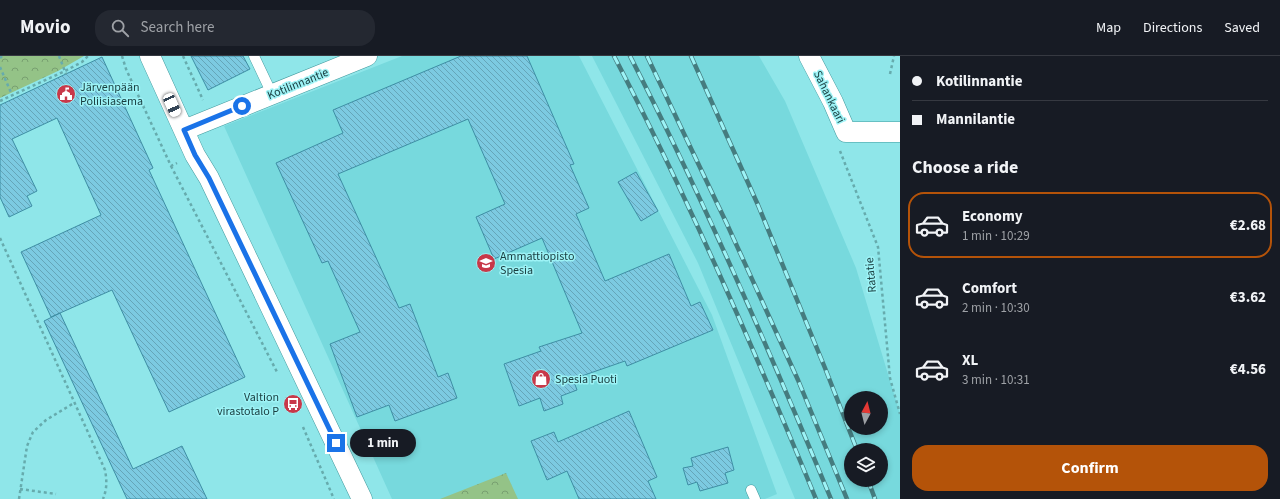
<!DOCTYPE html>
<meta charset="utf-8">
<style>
:root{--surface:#171b24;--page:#242831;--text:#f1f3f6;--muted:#9ea1a6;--line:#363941;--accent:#b45309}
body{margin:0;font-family:"Source Sans 3",sans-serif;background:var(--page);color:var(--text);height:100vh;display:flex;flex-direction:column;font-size:15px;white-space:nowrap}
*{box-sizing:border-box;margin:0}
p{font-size:13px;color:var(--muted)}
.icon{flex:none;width:22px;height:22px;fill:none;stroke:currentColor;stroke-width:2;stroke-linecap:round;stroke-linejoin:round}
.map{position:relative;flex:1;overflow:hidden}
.sheet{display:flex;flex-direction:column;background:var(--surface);width:380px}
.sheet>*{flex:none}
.banner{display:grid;align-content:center;height:88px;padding:0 12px;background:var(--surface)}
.needle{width:26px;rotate:7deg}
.buttons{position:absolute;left:844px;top:335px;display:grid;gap:8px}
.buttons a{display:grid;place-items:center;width:44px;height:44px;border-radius:50%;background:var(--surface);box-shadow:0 2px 6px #0003;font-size:20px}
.end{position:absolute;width:18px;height:18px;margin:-9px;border:5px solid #1a73e8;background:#fff;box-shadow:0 0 0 2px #fff}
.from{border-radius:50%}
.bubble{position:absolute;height:28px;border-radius:14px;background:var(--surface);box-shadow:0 2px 6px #0003;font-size:13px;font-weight:700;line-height:28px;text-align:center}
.car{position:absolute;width:12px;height:24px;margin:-12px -6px;border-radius:5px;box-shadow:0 0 3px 1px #0007;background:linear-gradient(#fff 24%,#345 0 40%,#fff 0 76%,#345 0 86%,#fff 0)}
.banner b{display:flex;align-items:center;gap:14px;height:38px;font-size:15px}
.banner b+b{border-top:1px solid var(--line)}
.banner i{width:10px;height:10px;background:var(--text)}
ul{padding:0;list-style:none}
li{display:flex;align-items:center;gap:12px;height:66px;margin:0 8px 6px;padding:0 4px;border:2px solid transparent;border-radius:16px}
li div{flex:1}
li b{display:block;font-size:15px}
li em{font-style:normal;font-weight:700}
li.current{border-color:var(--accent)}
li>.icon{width:36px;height:36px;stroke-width:1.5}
h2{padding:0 12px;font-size:18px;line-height:48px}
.primary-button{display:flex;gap:8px;margin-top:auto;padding:8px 12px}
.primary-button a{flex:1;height:46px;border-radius:16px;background:var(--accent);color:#fff;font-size:16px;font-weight:700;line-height:46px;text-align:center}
header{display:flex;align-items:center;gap:24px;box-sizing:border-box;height:56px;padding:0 20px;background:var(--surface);border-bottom:1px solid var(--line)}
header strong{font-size:19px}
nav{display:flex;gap:22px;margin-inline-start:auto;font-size:14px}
.search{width:280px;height:36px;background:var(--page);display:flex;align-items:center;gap:10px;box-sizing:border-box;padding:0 14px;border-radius:16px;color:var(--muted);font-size:15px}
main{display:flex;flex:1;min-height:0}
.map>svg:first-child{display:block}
.built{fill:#77d9dd;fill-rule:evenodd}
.park{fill:url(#park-crowns)}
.building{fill:url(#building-back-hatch);stroke:#3e8ea4}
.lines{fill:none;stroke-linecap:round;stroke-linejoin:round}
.lane-casing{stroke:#41999d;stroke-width:11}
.street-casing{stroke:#41999d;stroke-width:21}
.path{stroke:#66abad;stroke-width:2.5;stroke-dasharray:3 3;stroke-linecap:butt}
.lane{stroke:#fff;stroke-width:10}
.street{stroke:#fff;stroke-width:20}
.rail-casing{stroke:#457c7f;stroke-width:4.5}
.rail{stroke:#9df3f6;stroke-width:3;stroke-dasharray:9;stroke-linecap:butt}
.route{stroke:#1a73e8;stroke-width:5}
.labels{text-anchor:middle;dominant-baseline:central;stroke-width:3;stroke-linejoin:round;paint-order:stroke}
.street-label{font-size:12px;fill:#193d3f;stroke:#9df3f6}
.poi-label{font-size:12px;fill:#193d3f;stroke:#9df3f6;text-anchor:start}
</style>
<header>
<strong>Movio</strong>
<div class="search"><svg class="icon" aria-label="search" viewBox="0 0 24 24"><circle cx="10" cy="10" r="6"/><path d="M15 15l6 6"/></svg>Search here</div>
<nav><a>Map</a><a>Directions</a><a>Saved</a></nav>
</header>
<main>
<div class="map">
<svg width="900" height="443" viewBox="0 0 900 443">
<defs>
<pattern id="park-crowns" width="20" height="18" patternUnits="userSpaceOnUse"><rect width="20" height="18" fill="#94c387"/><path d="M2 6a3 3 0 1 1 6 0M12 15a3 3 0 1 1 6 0" fill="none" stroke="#78a070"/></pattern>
<pattern id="building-back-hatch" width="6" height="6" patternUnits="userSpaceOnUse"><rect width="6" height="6" fill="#7ccae1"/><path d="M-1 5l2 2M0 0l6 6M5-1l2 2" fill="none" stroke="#65a5b8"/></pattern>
</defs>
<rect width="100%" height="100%" fill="#8fe6e9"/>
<path class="built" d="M402 0H579L712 259 777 438 765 443H392L224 70Z
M592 0H759L785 45 856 212 900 358V443H795L698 207ZM851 342H881V372H851ZM851 394H881V424H851Z"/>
<path class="park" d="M0 0H84L58 15 0 42Z
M506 417 518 443H440Z"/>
<path class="building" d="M191 0H243L250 13 208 34Z
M461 0H527L574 108 570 109 589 152 576 158 605 225 669 198 691 250 700 246 713 274 627 310 625 305 573 323 577 334 561 340 563 348 544 355 540 342 519 350 504 308 541 295 539 291 582 277 542 182 494 203 476 161 505 148 468 63 338 118 399 252 410 248 438 321 448 317 457 342 395 365 389 349 357 361 330 288 360 276 328 205 322 207 276 107 343 77 333 54Z
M102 1 153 112 149 114 245 321 169 356 112 234 51 261 21 196 101 159 57 62 12 83 37 135 27 140 32 150 9 161 0 141V49Z
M636 116 658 155 641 165 618 126Z
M60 257 133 413 182 390 207 443H127L44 265Z
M629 355 657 421 648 425 656 443H579L567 415 547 424 531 385 554 376 558 386Z
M728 391 734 414 725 417 728 427 700 435 697 426 688 429 683 412 693 410 691 402Z"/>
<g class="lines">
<defs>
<path id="lane" d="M254 0 272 38
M751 434 755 443"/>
<path id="street" d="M150 0 195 99 209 122 362 443
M809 0 833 46 846 76H900
M184 74 367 0"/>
</defs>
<use href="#lane" class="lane-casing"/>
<use href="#street" class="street-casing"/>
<path class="path" d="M59 0 66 18
M122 0 126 13 171 110 177 107
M183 0 203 44
M0 2 2 0
M0 11 12 39
M890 18 894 0
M0 45 65 15 82 6 88 0
M840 95 878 191 890 322 900 358
M171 110 277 316
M0 182 105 414C107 425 107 433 103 443
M303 371 334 443
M20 433 56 438
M19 443 27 390 33 376 46 364 74 347"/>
<use href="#lane" class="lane"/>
<use href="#street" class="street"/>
<defs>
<path id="rail" d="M614 0C689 144 754 293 816 443
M630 0C704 144 769 293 831 443
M647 0 726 166 798 324 847 443
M691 0 758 149 825 312 857 394
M868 424 875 443"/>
</defs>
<use href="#rail" class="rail-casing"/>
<use href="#rail" class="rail"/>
</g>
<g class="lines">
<path class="route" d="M242 50 184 74 195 99 209 122 336 387"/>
</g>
<defs>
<symbol id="civic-disc" viewBox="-11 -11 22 22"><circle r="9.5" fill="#c83849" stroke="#9df3f6"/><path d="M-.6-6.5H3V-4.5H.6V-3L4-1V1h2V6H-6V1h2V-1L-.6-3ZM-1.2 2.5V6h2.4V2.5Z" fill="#fff"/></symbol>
<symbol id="school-disc" viewBox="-11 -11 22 22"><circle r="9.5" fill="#c83849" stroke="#9df3f6"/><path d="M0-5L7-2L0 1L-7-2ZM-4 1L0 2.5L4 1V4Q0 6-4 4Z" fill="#fff"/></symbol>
<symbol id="shop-disc" viewBox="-11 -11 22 22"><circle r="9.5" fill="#c83849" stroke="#9df3f6"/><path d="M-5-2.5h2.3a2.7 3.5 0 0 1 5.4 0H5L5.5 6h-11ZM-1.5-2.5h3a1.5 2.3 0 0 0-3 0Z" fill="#fff"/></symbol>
<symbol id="bus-disc" viewBox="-11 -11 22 22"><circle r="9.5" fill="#c83849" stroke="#9df3f6"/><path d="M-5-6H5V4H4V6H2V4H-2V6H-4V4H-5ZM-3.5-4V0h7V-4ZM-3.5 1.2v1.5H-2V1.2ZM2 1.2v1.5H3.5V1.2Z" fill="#fff"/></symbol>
</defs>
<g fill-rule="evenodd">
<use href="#civic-disc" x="55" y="27" width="22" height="22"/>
<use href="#school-disc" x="475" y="196" width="22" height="22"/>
<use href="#shop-disc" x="530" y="312" width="22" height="22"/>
<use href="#bus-disc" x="282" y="337" width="22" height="22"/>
</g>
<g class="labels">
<g class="street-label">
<text transform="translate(298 28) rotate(-22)">Kotilinnantie</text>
<text transform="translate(829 41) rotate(64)">Sahankaari</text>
<text transform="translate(871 219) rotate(-95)">Ratatie</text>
</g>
<g class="poi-label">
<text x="80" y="31">Järvenpään<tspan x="80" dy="14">Poliisiasema</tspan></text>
<text x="500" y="200">Ammattiopisto<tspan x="500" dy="14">Spesia</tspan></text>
<text x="555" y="323">Spesia Puoti</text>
<text x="279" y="341" text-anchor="end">Valtion<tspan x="279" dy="14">virastotalo P</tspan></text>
</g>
</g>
</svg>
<div class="buttons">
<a><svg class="needle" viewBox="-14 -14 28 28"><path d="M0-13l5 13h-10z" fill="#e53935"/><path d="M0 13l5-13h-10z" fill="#9ea1a6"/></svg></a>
<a><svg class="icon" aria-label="layers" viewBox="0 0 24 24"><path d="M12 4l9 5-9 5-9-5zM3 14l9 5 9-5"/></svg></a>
</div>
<i class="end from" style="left:242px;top:50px"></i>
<i class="end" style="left:336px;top:387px"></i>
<div class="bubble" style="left:350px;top:373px;width:66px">1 min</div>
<i class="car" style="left:172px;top:49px;rotate:156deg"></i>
</div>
<section class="sheet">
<div class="banner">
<b><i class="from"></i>Kotilinnantie</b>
<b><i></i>Mannilantie</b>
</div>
<h2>Choose a ride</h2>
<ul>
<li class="current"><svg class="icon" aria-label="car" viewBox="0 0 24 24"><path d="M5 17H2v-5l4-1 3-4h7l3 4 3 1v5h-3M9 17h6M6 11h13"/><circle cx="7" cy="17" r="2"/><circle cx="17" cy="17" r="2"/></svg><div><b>Economy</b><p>1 min · 10:29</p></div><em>€2.68</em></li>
<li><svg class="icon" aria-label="car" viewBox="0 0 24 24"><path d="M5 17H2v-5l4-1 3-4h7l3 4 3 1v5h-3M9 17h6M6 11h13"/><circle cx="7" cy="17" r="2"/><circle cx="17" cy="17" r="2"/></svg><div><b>Comfort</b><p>2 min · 10:30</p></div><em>€3.62</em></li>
<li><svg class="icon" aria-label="car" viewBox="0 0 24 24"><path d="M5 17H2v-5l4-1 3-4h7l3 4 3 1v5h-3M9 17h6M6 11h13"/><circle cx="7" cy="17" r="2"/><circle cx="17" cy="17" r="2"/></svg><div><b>XL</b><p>3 min · 10:31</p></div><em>€4.56</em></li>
</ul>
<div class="primary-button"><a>Confirm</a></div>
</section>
</main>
